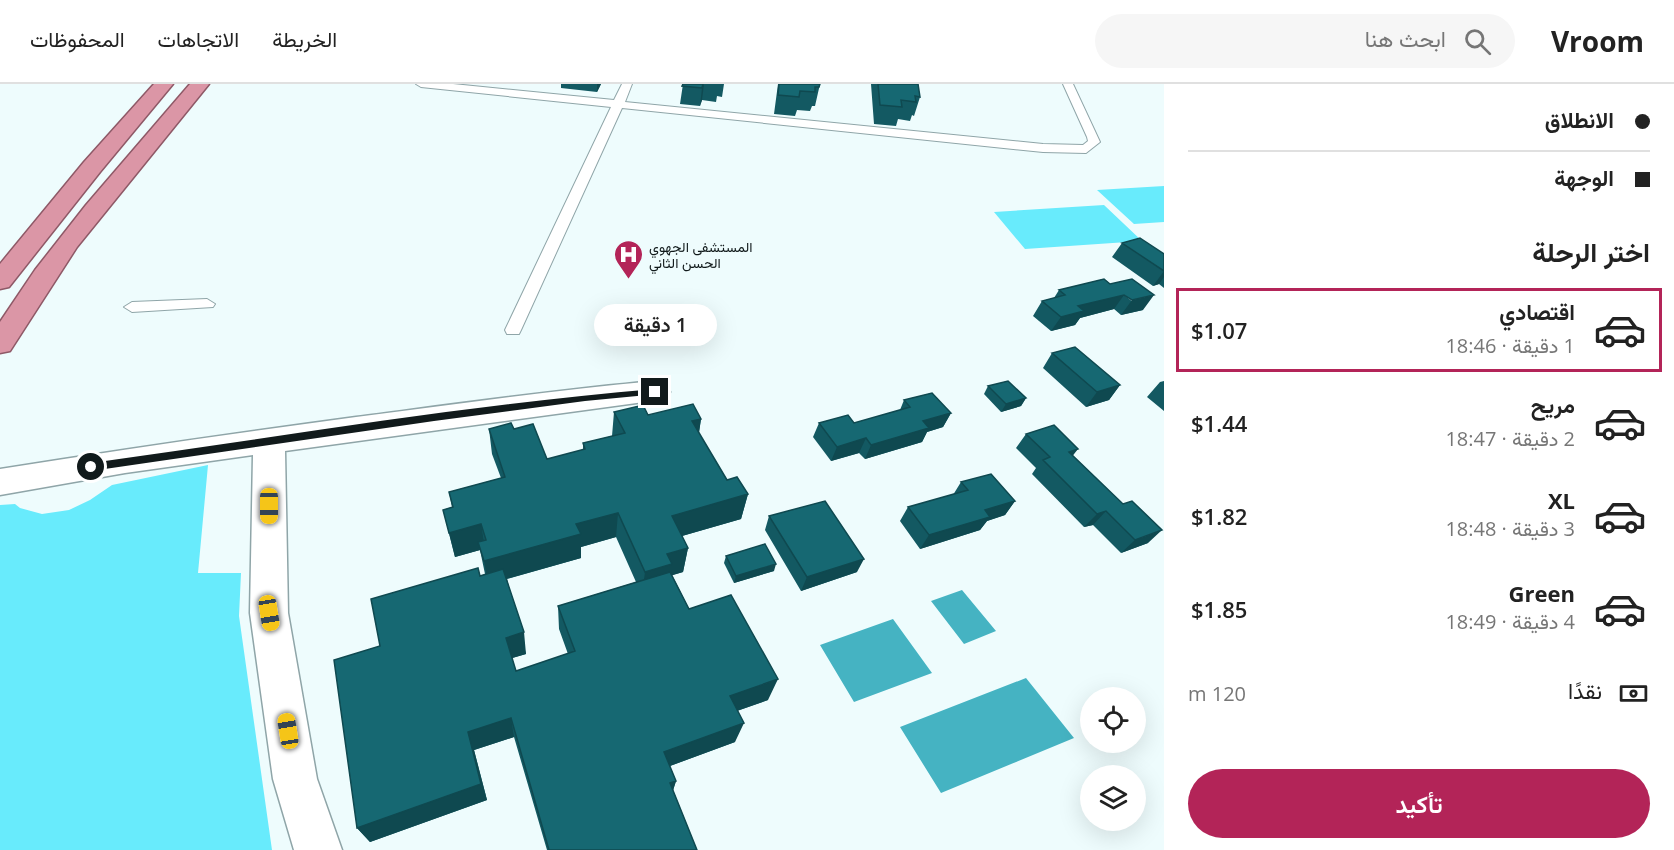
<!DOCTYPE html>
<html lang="ar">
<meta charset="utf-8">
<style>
:root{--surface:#fff;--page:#f6f6f6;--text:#222;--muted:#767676;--line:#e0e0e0;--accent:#b32458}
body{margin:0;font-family:"Open Sans",Vazirmatn,sans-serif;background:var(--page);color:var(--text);direction:rtl;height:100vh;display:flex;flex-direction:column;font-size:22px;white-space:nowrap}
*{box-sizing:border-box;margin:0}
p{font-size:20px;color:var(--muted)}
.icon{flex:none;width:33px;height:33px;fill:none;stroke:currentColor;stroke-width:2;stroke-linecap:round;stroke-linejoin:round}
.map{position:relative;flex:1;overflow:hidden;direction:ltr}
.drawer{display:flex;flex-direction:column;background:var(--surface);width:510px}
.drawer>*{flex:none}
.hud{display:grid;align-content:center;height:132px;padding:0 24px;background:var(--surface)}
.buttons{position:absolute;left:1080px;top:603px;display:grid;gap:12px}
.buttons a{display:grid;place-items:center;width:66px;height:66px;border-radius:50%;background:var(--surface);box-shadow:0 6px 24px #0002;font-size:30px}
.end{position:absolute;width:27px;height:27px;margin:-14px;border:8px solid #111a1b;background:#fff;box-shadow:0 0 0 3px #fff}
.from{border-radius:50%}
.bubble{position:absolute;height:42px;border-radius:21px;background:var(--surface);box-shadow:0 6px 24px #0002;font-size:20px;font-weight:600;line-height:42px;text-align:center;direction:rtl}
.car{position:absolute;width:18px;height:36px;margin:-18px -9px;border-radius:8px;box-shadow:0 0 4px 2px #0007;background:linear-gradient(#f5c518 24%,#345 0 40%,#f5c518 0 76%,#345 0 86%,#f5c518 0)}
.hud b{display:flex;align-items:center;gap:21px;height:57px;font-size:22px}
.hud b+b{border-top:2px solid var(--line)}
.hud i{width:15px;height:15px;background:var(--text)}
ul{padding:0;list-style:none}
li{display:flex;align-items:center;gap:18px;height:84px;margin:0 12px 9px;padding:0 12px;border:3px solid transparent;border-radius:0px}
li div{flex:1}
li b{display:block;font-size:22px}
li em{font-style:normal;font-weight:600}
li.on{border-color:var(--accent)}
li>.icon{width:54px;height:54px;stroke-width:1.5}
h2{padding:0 24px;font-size:27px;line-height:72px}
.pay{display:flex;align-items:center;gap:15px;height:66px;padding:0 24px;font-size:22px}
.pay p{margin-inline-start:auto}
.primary-button{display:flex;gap:12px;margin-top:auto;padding:12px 24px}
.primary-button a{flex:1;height:69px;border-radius:36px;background:var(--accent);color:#fff;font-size:24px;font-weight:600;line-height:69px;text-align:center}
header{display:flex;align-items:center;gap:36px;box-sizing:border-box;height:84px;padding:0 30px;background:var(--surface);border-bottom:2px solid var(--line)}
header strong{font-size:28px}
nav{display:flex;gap:33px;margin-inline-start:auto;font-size:21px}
.search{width:420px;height:54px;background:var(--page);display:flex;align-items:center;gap:15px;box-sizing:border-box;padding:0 21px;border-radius:33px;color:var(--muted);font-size:22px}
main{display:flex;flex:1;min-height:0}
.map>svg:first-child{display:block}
.green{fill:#68ebfc}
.water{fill:#45b3c2}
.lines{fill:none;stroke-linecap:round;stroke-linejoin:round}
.service-casing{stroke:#8fa5a8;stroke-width:2}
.minor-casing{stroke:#8fa5a8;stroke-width:3}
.trunk-casing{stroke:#8e5967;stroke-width:3}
.service{fill:#fff;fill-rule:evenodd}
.minor{fill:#fff;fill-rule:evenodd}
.trunk{fill:#db96a6;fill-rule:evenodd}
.wall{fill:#135962;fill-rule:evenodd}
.shaded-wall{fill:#0f4950}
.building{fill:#166872;stroke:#0f4950;stroke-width:1.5}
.route{fill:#111a1b}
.labels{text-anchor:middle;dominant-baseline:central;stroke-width:6;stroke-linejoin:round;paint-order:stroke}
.far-poi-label{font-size:14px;fill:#111a1b;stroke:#eefcfd;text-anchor:start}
</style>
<header>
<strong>Vroom</strong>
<div class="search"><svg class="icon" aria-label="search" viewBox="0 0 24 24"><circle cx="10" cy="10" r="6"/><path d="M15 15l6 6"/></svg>ابحث هنا</div>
<nav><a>الخريطة</a><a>الاتجاهات</a><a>المحفوظات</a></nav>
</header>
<main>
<section class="drawer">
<div class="hud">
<b><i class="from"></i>الانطلاق</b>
<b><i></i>الوجهة</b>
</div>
<h2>اختر الرحلة</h2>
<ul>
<li class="on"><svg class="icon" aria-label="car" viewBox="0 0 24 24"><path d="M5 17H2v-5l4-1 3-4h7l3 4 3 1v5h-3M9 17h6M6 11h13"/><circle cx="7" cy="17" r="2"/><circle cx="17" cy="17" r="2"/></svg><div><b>اقتصادي</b><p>1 دقيقة · 18:46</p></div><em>$1.07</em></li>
<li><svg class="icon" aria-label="car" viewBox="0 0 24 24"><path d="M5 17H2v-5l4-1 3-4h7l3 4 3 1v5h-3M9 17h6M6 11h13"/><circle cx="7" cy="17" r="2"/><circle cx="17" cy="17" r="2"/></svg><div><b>مريح</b><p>2 دقيقة · 18:47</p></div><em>$1.44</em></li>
<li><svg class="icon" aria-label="car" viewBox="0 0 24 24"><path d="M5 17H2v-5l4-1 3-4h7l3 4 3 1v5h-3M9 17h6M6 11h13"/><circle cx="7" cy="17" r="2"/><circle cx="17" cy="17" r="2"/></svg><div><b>XL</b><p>3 دقيقة · 18:48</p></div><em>$1.82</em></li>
<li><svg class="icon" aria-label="car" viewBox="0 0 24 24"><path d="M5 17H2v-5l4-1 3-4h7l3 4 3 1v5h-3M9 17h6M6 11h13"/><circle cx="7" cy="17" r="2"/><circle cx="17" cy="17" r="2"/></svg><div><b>Green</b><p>4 دقيقة · 18:49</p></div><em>$1.85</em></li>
</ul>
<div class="pay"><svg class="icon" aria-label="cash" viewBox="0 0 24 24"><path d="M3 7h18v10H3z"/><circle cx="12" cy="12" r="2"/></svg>نقدًا<p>120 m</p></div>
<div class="primary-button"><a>تأكيد</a></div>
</section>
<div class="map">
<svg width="1164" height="766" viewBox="0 0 1164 766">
<rect width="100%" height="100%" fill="#eefcfd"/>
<path class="green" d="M1164 102V138L1134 140 1097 106Z
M1104 121 1142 157 1025 165 994 128Z
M208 381 198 489H241L239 532 272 766H0V421L15 420 20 424 42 430 69 426 90 416 112 401Z"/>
<path class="water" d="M962 506 996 547 964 560 931 517Z
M893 535 932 589 854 618 820 561Z
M1026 594 1074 654 941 709 900 643Z"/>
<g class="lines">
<defs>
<path id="service" d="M416 0H453L614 16 622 0H632L625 18 1043 60 1083 61 1088 57 1087 53 1063 0H1073L1100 58 1086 69 1043 68 622 24 521 246 519 250H507L505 246 611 23 421 3Z
M207 215 215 220 213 223 132 228 124 223 132 218Z"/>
<path id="minor" d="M655 297 666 301 670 308 666 315 285 367 288 529 317 695 342 766H294L273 695 250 529 253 371 125 389 0 411V385C119 366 237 349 356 333 456 320 555 306 655 297Z"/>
<path id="trunk" d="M154 0H173L100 88 9 203 0 205V180L84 78Z
M190 0H209L77 163 10 267 0 269V238L35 186 86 121Z"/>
</defs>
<use href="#service" class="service-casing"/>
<use href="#minor" class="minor-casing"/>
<use href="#trunk" class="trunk-casing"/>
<use href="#service" class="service"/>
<use href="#minor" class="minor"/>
<use href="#trunk" class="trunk"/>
</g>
<path class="wall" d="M561 0H601L597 8 561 4Z
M683 0H724L722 13 717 12 716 18 702 16 700 22 680 20Z
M778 0H820L815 22H812L810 27 797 26 795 32 774 30Z
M871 0H918L920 13 914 32 912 31 910 37 898 35 896 42 874 40Z
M1122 159 1164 170V204L1159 200 1153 202 1112 173Z
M1104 195 1143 226 1121 231 1114 225 1080 234 1075 241 1051 247 1033 232 1042 217 1054 214 1059 206Z
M1052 269 1120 301 1109 316 1086 323 1043 284Z
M1164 297V327L1147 313 1160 298Z
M988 302 1026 314 1021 322 1001 328 984 310Z
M904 316 951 329 943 343 927 348 922 358 865 375 859 369 831 377 813 353 819 339H854L900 326Z
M614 328 648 331 701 335 699 349 727 396 748 410 741 435 682 452 688 464 683 488 672 491 689 525 768 616 737 627 735 658 670 682 676 697 673 706 697 766H547L514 653 474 666 487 716 370 758 357 744 380 562 480 492 485 490 480 466 455 473 443 426 452 423 449 408 501 394 492 370 489 345H514L547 375 583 366V359L612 352ZM616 453 636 498 558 522 559 545 568 570 516 587 512 574 526 570 507 495 581 474V463Z
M1026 350 1148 459 1121 469 1093 441 1084 443 1032 390 1036 384 1016 364Z
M961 398 1015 417 1005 431 987 437 980 446 920 465 900 437 908 423 953 411Z
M769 432 857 488 801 507 765 446Z
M726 472 774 487 734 499 724 479Z"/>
<path class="shaded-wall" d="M597 0H601L597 8Z
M704 0 702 16 700 22 702 4Z
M1164 187V193L1159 200 1153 202Z
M1124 211 1114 225 1080 234 1075 241 1051 247 1061 233 1078 222Z
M1154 211 1143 226 1121 231 1132 216Z
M1120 301 1109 316 1086 323 1097 308Z
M1026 314 1021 322 1001 328 1006 320Z
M951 329 943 343 927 348 922 358 865 375 871 361 923 337Z
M701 335 697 360 692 337Z
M866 354 859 369 831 377 837 363Z
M1078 365 1067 379 1069 368Z
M748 410 741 435 668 456 672 432Z
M1015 417 1005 431 987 437 980 446 920 465 929 451 985 426Z
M1106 427 1093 441 1084 443 1097 430Z
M618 429 616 453 581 463V474L488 500 484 477 576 440Z
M481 440 485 464 478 458 480 466 455 473 449 449Z
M1162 446 1148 459 1121 469 1135 456Z
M688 464 683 488 670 492 642 511 645 488 667 470Z
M864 475 857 488 801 507 807 493Z
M776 480 774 487 734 499 736 492Z
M524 548 526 570 509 575 506 554Z
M778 595 768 616 722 632 730 612Z
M511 634 514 653 474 666 487 716 370 758 357 744 468 648Z
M744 639 735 658 659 686 664 668Z
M676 697 671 713 670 699Z"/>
<path class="building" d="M683 0H703L702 4 682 2Z
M779 0H820L819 3H815V8L800 7 799 13 778 11Z
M878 0H918L920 13 915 12 916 18 901 16 902 23 880 21Z
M1140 154 1164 170V187L1122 159Z
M1104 195 1110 200 1132 195 1154 211 1132 216 1124 211 1078 222 1084 227 1061 233 1042 217 1065 211 1059 206Z
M1075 263 1120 301 1097 308 1052 269Z
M1008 297 1026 314 1006 320 988 302Z
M932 309 951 329 923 337 929 344 871 361 866 354 837 363 819 339 848 331 854 339 910 323 904 316Z
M693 320 701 335 692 337 727 396 737 393 748 410 672 432 688 464 667 470 672 480 645 488 618 429 576 440 581 450 484 477 478 458 486 456 481 440 449 449 443 426 453 423 449 408 505 393 489 345 511 339 514 345 533 340 547 375 585 365 583 359 625 349 614 328 643 321 648 331Z
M1054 341 1078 365 1069 368 1123 420 1132 417 1162 446 1135 456 1106 427 1097 430 1043 376 1050 373 1026 350Z
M991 390 1015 417 985 426 990 433 929 451 908 423 968 406 961 398Z
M825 417 864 475 807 493 769 432Z
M765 460 776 480 736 492 726 472Z
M478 484 480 492 503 485 524 548 506 554 516 587 575 567 558 522 670 488 689 525 731 511 778 595 730 612 744 639 664 668 676 697 670 699 697 766H549L511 634 468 648 481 700 357 744 334 576 380 562 371 515Z"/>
<path class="route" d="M655 305 658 306V310L585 317 434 337 91 387 86 383 91 379C279 353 466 321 655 305Z"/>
<defs>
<symbol id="hospital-pin" viewBox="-11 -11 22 30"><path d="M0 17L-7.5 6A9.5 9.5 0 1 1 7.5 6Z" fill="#b32458" stroke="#eefcfd"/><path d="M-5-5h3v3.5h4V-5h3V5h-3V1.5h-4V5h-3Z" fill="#fff"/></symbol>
</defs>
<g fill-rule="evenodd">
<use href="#hospital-pin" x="612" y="154" width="33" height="45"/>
</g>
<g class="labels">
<g class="far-poi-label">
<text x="649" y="162">المستشفى الجهوي<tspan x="649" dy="16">الحسن الثاني</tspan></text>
</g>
</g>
</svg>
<div class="buttons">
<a><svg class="icon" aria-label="locate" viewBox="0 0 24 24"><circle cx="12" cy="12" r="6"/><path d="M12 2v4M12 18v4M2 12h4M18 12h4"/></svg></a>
<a><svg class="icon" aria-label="layers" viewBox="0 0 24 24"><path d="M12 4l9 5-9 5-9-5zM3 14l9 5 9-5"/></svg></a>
</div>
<i class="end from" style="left:91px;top:383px"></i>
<i class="end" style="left:655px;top:308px"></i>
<div class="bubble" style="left:594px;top:220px;width:123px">1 دقيقة</div>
<i class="car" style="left:269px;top:422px;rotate:180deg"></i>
<i class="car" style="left:269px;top:529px;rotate:171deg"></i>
<i class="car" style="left:288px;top:647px;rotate:351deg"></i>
</div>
</main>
